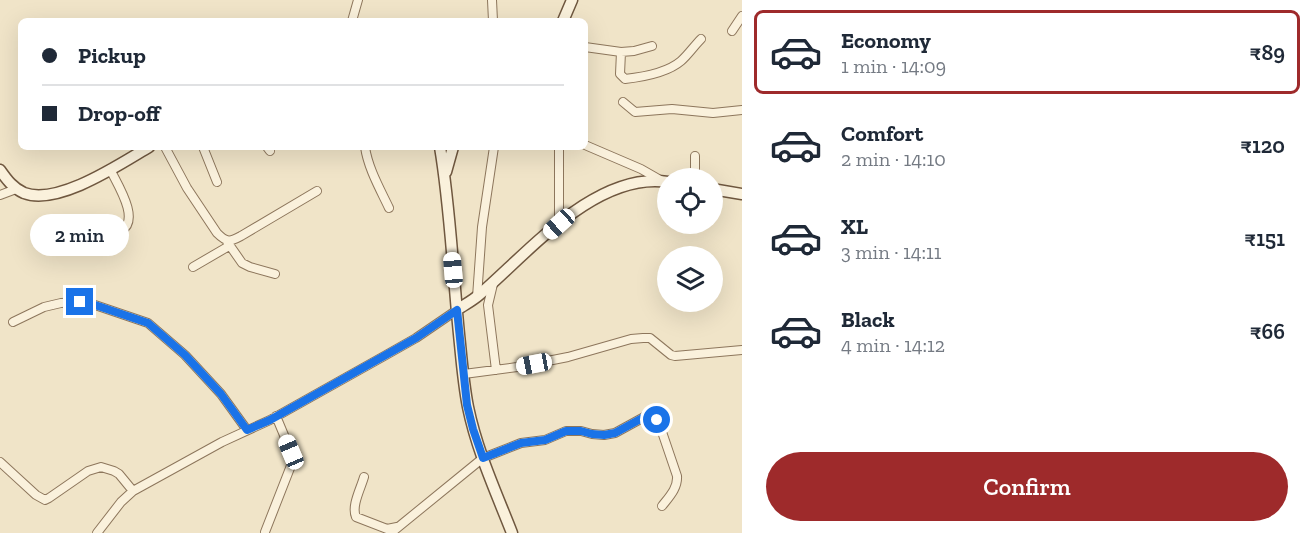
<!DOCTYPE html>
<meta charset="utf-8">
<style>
:root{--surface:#fff;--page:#f6f6f7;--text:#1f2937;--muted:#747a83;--line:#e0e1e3;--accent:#9e2a2b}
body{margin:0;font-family:"Zilla Slab",serif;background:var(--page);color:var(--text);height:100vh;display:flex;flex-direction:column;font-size:22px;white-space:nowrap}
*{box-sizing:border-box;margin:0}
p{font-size:20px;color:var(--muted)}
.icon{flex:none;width:33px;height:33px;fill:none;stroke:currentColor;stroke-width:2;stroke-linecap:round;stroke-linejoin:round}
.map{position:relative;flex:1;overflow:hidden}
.drawer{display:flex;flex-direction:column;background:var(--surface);width:570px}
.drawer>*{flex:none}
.top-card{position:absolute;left:18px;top:18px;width:570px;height:132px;border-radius:9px;box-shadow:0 6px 24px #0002;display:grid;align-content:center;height:132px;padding:0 24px;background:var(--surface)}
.fabs{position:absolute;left:657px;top:168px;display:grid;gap:12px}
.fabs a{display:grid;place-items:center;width:66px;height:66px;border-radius:50%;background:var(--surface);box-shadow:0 6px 24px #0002;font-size:30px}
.end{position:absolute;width:27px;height:27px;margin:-14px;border:8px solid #1a73e8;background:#fff;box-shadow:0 0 0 3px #fff}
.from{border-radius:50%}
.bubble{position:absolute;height:42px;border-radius:21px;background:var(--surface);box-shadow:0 6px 24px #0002;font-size:20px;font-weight:600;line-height:42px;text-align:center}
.car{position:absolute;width:18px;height:36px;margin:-18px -9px;border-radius:8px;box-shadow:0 0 4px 2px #0007;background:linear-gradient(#fff 24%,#345 0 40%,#fff 0 76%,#345 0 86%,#fff 0)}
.top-card b{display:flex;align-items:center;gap:21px;height:57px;font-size:22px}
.top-card b+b{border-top:2px solid var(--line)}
.top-card i{width:15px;height:15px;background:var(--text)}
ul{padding:10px 0 0;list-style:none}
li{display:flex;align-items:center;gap:18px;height:84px;margin:0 12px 9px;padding:0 12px;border:3px solid transparent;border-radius:9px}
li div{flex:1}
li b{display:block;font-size:22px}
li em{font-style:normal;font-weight:600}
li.active{border-color:var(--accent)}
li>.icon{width:54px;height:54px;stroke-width:1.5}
.button{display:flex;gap:12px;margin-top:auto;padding:12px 24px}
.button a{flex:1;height:69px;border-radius:36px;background:var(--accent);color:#fff;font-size:24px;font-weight:600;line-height:69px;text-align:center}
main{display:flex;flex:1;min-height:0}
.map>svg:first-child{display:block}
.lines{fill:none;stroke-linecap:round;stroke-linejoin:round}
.street-casing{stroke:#8d765c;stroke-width:10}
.secondary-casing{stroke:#6f573f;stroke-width:13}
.street{stroke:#faf1dc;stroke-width:8}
.secondary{stroke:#faf1dc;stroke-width:10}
.route{stroke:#1a73e8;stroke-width:8}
</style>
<main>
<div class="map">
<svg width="742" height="533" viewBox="0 0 742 533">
<rect width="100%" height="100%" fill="#f0e4c8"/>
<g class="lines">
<defs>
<path id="street" d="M492 0 493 21
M352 21 358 0
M732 31 742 16
M585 47 621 52 634 51 652 46
M621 52 620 74 625 79C643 77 667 73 681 61 688 55 694 46 701 39
M623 102 635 112 672 109 713 113 742 110
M585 145 641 169 662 181
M165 147 187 188 217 233C227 243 230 242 241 236L317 191
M203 147 217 182
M267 147 270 151
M365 147C368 168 380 189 389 208
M559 147V224
M695 178V156
M0 195 16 189
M226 240 242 263 250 267 275 274
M79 246 121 231C141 220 117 184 110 169
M193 267 229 246
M493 284 488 305 496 370
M477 297 482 227 494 147
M13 322 44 307 61 303 80 302 95 305 148 323 185 355 221 394 247 430
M464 374 517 367 568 357 631 339 643 338H650L671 355 675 356 742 350
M0 462 36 495 45 500 49 498 88 471 101 467 114 471 119 474 133 491
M364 477C361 488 351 506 356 517L387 529 397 527
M265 532 292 463 291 452 276 416
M97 533 121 502 133 491 222 442 270 420 386 355 416 338 457 310
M391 533 483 458 521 443 545 440 566 431H581L592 434 604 435 615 433 646 416H652L657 420 660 426 677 476C678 488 669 497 662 506"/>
<path id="secondary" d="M563 21 572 0
M440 147C451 212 453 278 460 344 462 365 464 387 468 407 477 451 496 492 512 533
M0 170C7 180 13 188 24 193 58 206 120 164 149 147
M446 172 453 147
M712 189 742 194
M457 310C464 305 472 301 479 295 528 253 596 171 668 182"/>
</defs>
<use href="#street" class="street-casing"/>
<use href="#secondary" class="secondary-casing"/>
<use href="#street" class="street"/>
<use href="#secondary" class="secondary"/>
</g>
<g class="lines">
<path class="route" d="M80 302 95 305 148 323 185 355 221 394 247 430 270 420 416 338 457 310 467 405 473 429 483 458 521 443 545 440 566 431H581L592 434 604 435 615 433 646 416H652L657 420"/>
</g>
</svg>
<div class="fabs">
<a><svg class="icon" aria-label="locate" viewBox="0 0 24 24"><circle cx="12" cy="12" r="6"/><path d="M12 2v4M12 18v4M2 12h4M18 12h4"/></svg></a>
<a><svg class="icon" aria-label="layers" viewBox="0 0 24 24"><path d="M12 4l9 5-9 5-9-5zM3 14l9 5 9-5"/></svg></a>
</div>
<i class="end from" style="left:657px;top:420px"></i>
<i class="end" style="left:80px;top:302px"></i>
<div class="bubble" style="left:30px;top:214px;width:99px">2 min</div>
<i class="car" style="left:559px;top:224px;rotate:228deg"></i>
<i class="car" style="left:453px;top:270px;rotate:355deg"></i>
<i class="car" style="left:534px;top:364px;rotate:259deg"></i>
<i class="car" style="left:291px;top:452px;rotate:337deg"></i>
<div class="top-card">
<b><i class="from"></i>Pickup</b>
<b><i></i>Drop-off</b>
</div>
</div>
<section class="drawer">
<ul>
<li class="active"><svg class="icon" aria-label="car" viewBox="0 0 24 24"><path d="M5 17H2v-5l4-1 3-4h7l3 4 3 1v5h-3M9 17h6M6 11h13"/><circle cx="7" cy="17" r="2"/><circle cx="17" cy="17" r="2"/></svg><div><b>Economy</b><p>1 min · 14:09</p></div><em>₹89</em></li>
<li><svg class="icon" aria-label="car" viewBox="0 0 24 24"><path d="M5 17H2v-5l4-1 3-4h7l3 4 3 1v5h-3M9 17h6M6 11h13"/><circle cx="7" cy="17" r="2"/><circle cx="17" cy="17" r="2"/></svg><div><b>Comfort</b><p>2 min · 14:10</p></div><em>₹120</em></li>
<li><svg class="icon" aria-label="car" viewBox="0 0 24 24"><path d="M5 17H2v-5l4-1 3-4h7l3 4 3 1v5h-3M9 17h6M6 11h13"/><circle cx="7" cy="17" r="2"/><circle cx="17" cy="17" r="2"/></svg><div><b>XL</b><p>3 min · 14:11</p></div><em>₹151</em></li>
<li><svg class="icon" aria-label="car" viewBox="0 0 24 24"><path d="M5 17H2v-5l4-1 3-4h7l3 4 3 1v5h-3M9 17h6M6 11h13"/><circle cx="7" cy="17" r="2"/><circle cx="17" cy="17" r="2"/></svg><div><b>Black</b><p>4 min · 14:12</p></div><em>₹66</em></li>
</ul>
<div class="button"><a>Confirm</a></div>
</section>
</main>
